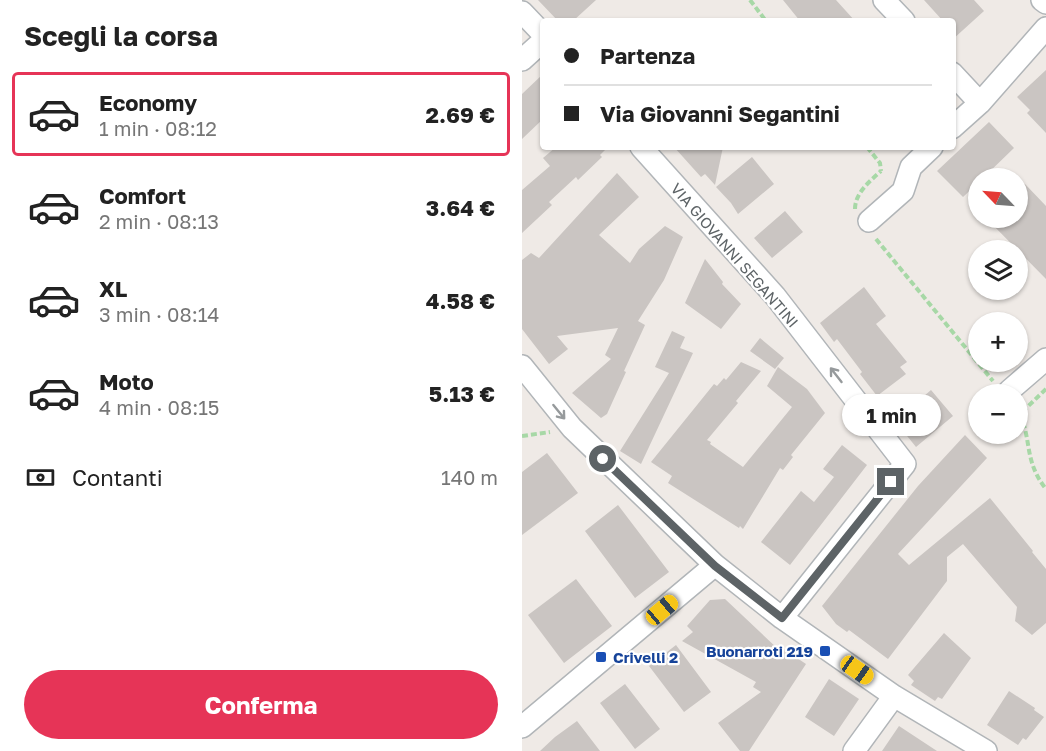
<!DOCTYPE html>
<html lang="it">
<meta charset="utf-8">
<style>
:root{--surface:#fff;--page:#f6f6f6;--text:#222;--muted:#767676;--line:#e0e0e0;--accent:#e63457}
body{margin:0;font-family:"Golos Text",sans-serif;background:var(--page);color:var(--text);height:100vh;display:flex;flex-direction:column;font-size:22px;white-space:nowrap}
*{box-sizing:border-box;margin:0}
p{font-size:20px;color:var(--muted)}
.icon{flex:none;width:33px;height:33px;fill:none;stroke:currentColor;stroke-width:2;stroke-linecap:round;stroke-linejoin:round}
.map{position:relative;flex:1;overflow:hidden}
.drawer{display:flex;flex-direction:column;background:var(--surface);width:522px}
.drawer>*{flex:none}
.guide{position:absolute;left:18px;top:18px;width:416px;height:132px;border-radius:6px;box-shadow:0 2px 4px #0004;display:grid;align-content:center;height:132px;padding:0 24px;background:var(--surface)}
.needle{width:39px;rotate:295deg}
.fabs{position:absolute;left:446px;top:168px;display:grid;gap:12px}
.fabs a{display:grid;place-items:center;width:60px;height:60px;border-radius:50%;background:var(--surface);box-shadow:0 2px 4px #0004;font-size:30px}
.end{position:absolute;width:27px;height:27px;margin:-14px;border:8px solid #5d6366;background:#fff;box-shadow:0 0 0 3px #fff}
.from{border-radius:50%}
.bubble{position:absolute;height:42px;border-radius:21px;background:var(--surface);box-shadow:0 2px 4px #0004;font-size:20px;font-weight:700;line-height:42px;text-align:center}
.car{position:absolute;width:18px;height:36px;margin:-18px -9px;border-radius:8px;box-shadow:0 0 4px 2px #0007;background:linear-gradient(#f5c518 24%,#345 0 40%,#f5c518 0 76%,#345 0 86%,#f5c518 0)}
.guide b{display:flex;align-items:center;gap:21px;height:57px;font-size:22px}
.guide b+b{border-top:2px solid var(--line)}
.guide i{width:15px;height:15px;background:var(--text)}
ul{padding:0;list-style:none}
li{display:flex;align-items:center;gap:18px;height:84px;margin:0 12px 9px;padding:0 12px;border:3px solid transparent;border-radius:6px}
li div{flex:1}
li b{display:block;font-size:22px}
li em{font-style:normal;font-weight:700}
li.current{border-color:var(--accent)}
li>.icon{width:54px;height:54px;stroke-width:1.5}
h2{padding:0 24px;font-size:27px;line-height:72px}
.pay{display:flex;align-items:center;gap:15px;height:66px;padding:0 24px;font-size:22px}
.pay p{margin-inline-start:auto}
.action{display:flex;gap:12px;margin-top:auto;padding:12px 24px}
.action a{flex:1;height:69px;border-radius:36px;background:var(--accent);color:#fff;font-size:24px;font-weight:700;line-height:69px;text-align:center}
main{display:flex;flex:1;min-height:0}
.map>svg:first-child{display:block}
.building{fill:#cac5c2}
.lines{fill:none;stroke-linecap:round;stroke-linejoin:round}
.minor-casing{stroke:#b1b5b8;stroke-width:24}
.path{stroke:#a7d8a6;stroke-width:4;stroke-dasharray:6 3;stroke-linecap:butt}
.minor{stroke:#fff;stroke-width:21}
.oneway{stroke:#969a9c}
.route{stroke:#5d6366;stroke-width:8}
.transit-dot{fill:#1a4fb4;stroke:#fff;stroke-width:2}
.labels{text-anchor:middle;dominant-baseline:central;stroke-width:4.5;stroke-linejoin:round;paint-order:stroke}
.street-label{font-size:15px;fill:#5d6366;stroke:#fff}
.transit-label{font-size:15px;font-weight:bold;fill:#164399;stroke:#fff;text-anchor:end}
</style>
<main>
<section class="drawer">
<h2>Scegli la corsa</h2>
<ul>
<li class="current"><svg class="icon" aria-label="car" viewBox="0 0 24 24"><path d="M5 17H2v-5l4-1 3-4h7l3 4 3 1v5h-3M9 17h6M6 11h13"/><circle cx="7" cy="17" r="2"/><circle cx="17" cy="17" r="2"/></svg><div><b>Economy</b><p>1 min · 08:12</p></div><em>2.69 €</em></li>
<li><svg class="icon" aria-label="car" viewBox="0 0 24 24"><path d="M5 17H2v-5l4-1 3-4h7l3 4 3 1v5h-3M9 17h6M6 11h13"/><circle cx="7" cy="17" r="2"/><circle cx="17" cy="17" r="2"/></svg><div><b>Comfort</b><p>2 min · 08:13</p></div><em>3.64 €</em></li>
<li><svg class="icon" aria-label="car" viewBox="0 0 24 24"><path d="M5 17H2v-5l4-1 3-4h7l3 4 3 1v5h-3M9 17h6M6 11h13"/><circle cx="7" cy="17" r="2"/><circle cx="17" cy="17" r="2"/></svg><div><b>XL</b><p>3 min · 08:14</p></div><em>4.58 €</em></li>
<li><svg class="icon" aria-label="car" viewBox="0 0 24 24"><path d="M5 17H2v-5l4-1 3-4h7l3 4 3 1v5h-3M9 17h6M6 11h13"/><circle cx="7" cy="17" r="2"/><circle cx="17" cy="17" r="2"/></svg><div><b>Moto</b><p>4 min · 08:15</p></div><em>5.13 €</em></li>
</ul>
<div class="pay"><svg class="icon" aria-label="cash" viewBox="0 0 24 24"><path d="M3 7h18v10H3z"/><circle cx="12" cy="12" r="2"/></svg>Contanti<p>140 m</p></div>
<div class="action"><a>Conferma</a></div>
</section>
<div class="map">
<svg width="524" height="751" viewBox="0 0 524 751">
<rect width="100%" height="100%" fill="#efeae6"/>
<path class="building" d="M16 0H74L51 21H36Z
M261 0H314L333 21H278Z
M402 0H452L462 11 430 40V21H421Z
M524 70V133L505 113 508 110 495 97Z
M21 74V119L0 139V94Z
M467 122 492 148 461 178H456V183L441 197 415 171Z
M34 147H86L78 155 80 157 56 180 54 177 27 202 30 205 0 233V190L28 166 21 158Z
M152 147H201L193 185 183 174 179 177Z
M230 157 252 184 216 214 209 203 194 187Z
M95 173 117 197 77 235 108 263 117 249 143 226 161 237 142 280 116 321 123 325 102 371 104 372 85 414 79 418 50 393 89 359 83 355 96 328 35 336 46 349 27 364 0 329V260L9 253 17 258Z
M503 184 524 206V279L464 218H495V191Z
M263 211 281 232 250 258 232 238Z
M183 259 201 282 200 284 219 304 199 329 163 303Z
M342 287 364 316 354 324 385 362 378 367 384 374 355 396 338 374 340 372 315 339 312 342 298 323Z
M150 331 163 337 158 348 171 353 119 464 98 451 147 373 133 367Z
M238 338 262 358 253 369 228 351Z
M219 362 239 371 214 401 216 403 185 440 189 442 188 444 221 467 270 407 245 386 256 367 285 389 303 413 269 455 271 457 261 470 258 468 221 529 218 526 217 528 146 483 150 476 129 462 192 384 195 386 202 378 204 380Z
M409 390 431 416 394 447 373 421Z
M443 435 465 458 376 554 387 565 468 498 511 551 510 552 524 569V623L510 635 493 621 495 607 441 544 425 557V581L366 659 327 630 325 632 314 624 300 606 396 486Z
M320 445 345 465 268 565 239 542 279 491 292 502 312 477 301 469Z
M25 453 56 493 0 535V472Z
M96 505 147 572 113 598 63 531Z
M54 579 90 626 42 663 6 615Z
M203 599 256 649 257 646 284 664 227 751H218L196 723 239 692 231 687 234 682 160 641 171 632 165 626 188 600Z
M422 633 449 658 420 699 416 697 413 701 389 685 392 681 386 675Z
M154 645 189 692 162 712 127 666Z
M307 679 337 699 312 736 283 717Z
M103 684 138 729 113 749 78 703Z
M487 691 513 708 512 710 522 717 504 740 501 738 496 745 465 725Z
M55 721 78 751H18L33 737Z
M377 726 415 751H360Z"/>
<g class="lines">
<defs>
<path id="minor" d="M362 0 382 21
M520 0 524 3
M0 12 21 34
M0 60 21 41
M430 73 458 103
M430 128 458 103 524 28
M119 147 253 296 383 464 260 618
M347 221 381 191 389 167 410 147
M0 366 50 428 193 565 260 618 372 696 464 751
M487 391 524 359
M0 727 193 565
M332 751 372 696"/>
</defs>
<use href="#minor" class="minor-casing"/>
<path class="path" d="M228 0 244 21
M345 147 358 163 359 171
M333 209C333 193 348 181 359 171
M354 239 471 381
M524 389 498 414C510 442 502 461 524 489
M0 436 28 432"/>
<use href="#minor" class="minor"/>
</g>
<defs><path id="oneway-shaft" d="M-6 0H5M1.5-3L5.5 0L1.5 3" fill="none" stroke-width="1.6" stroke-linecap="round" stroke-linejoin="round" transform="scale(1.5)"/></defs>
<g class="oneway">
<use href="#oneway-shaft" transform="translate(314 375) rotate(-128)"/>
<use href="#oneway-shaft" transform="translate(37 412) rotate(51)"/>
</g>
<g class="lines">
<path class="route" d="M81 459 193 566 260 618 369 482"/>
</g>
<g class="transit-dot">
<rect x="297" y="645" width="12" height="12" rx="3"/>
<rect x="73" y="651" width="12" height="12" rx="3"/>
</g>
<g class="labels">
<g class="street-label">
<text transform="translate(213 255) rotate(49)">VIA GIOVANNI SEGANTINI</text>
</g>
<g class="transit-label">
<text x="291" y="651">Buonarroti 219</text>
<text x="91" y="657" text-anchor="start">Crivelli 2</text>
</g>
</g>
</svg>
<div class="fabs">
<a><svg class="needle" viewBox="-14 -14 28 28"><path d="M0-13l5 13h-10z" fill="#e53935"/><path d="M0 13l5-13h-10z" fill="#767676"/></svg></a>
<a><svg class="icon" aria-label="layers" viewBox="0 0 24 24"><path d="M12 4l9 5-9 5-9-5zM3 14l9 5 9-5"/></svg></a>
<a>+</a>
<a>−</a>
</div>
<i class="end from" style="left:81px;top:459px"></i>
<i class="end" style="left:369px;top:482px"></i>
<div class="bubble" style="left:320px;top:394px;width:99px">1 min</div>
<i class="car" style="left:140px;top:610px;rotate:50deg"></i>
<i class="car" style="left:335px;top:670px;rotate:125deg"></i>
<div class="guide">
<b><i class="from"></i>Partenza</b>
<b><i></i>Via Giovanni Segantini</b>
</div>
</div>
</main>
